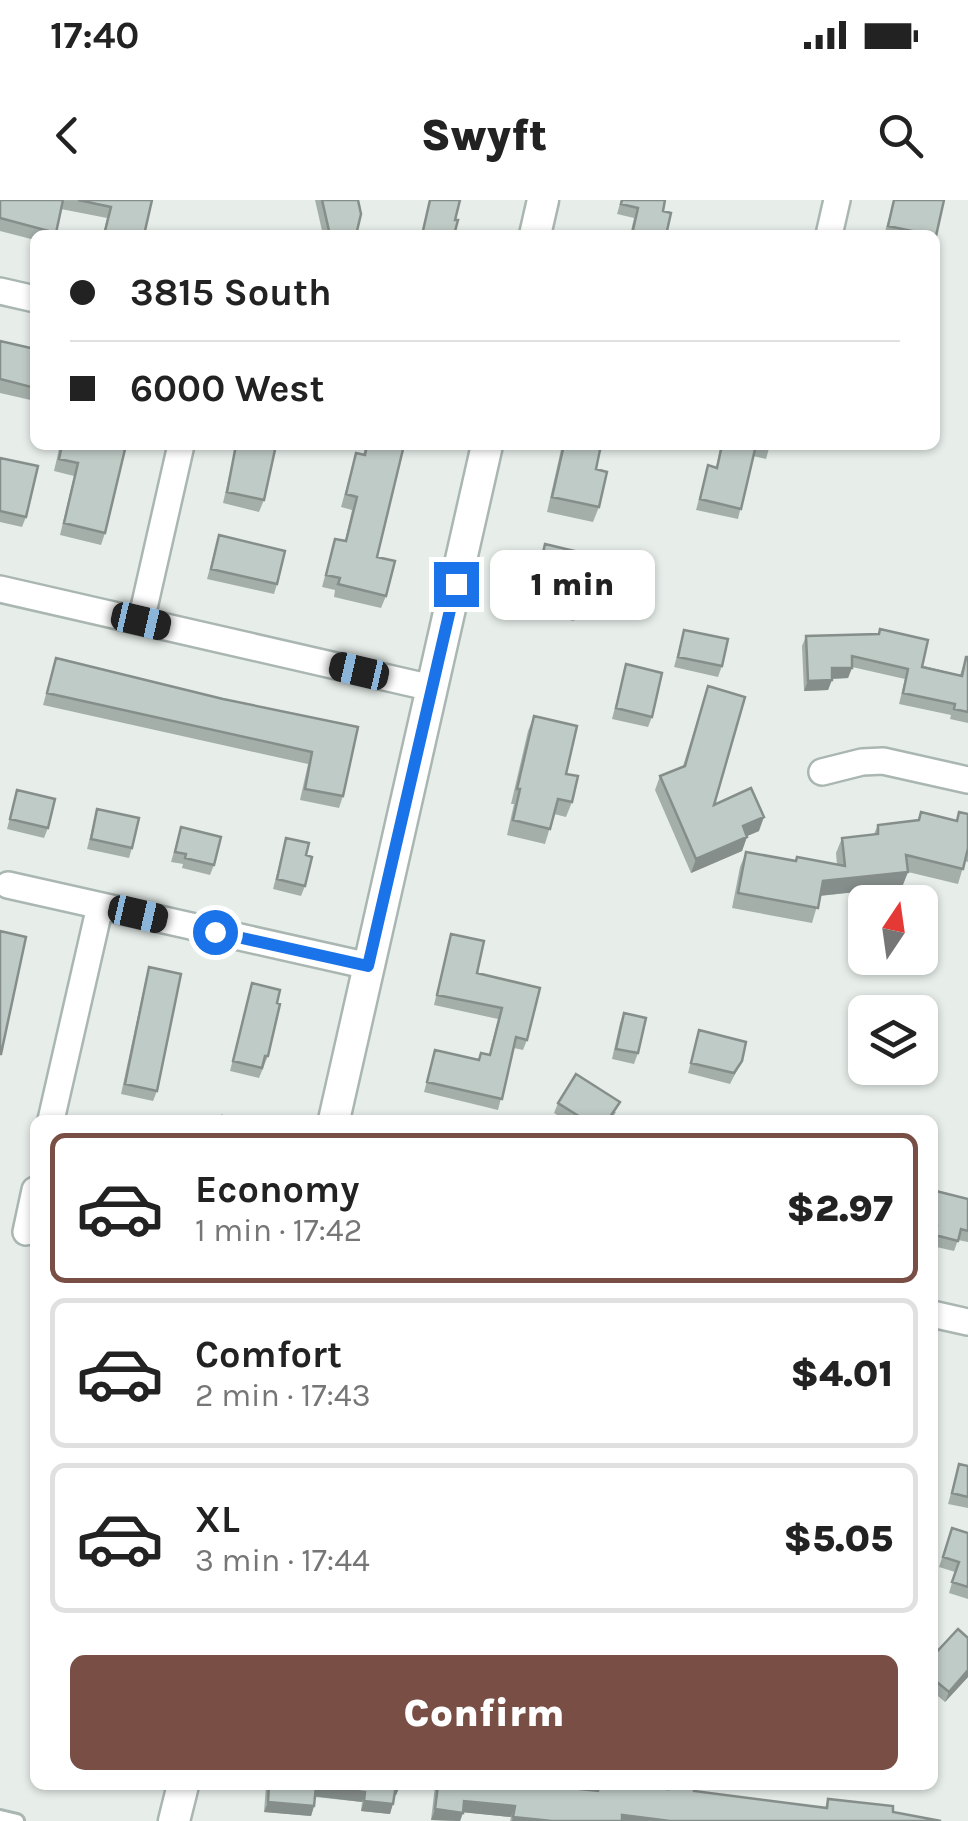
<!DOCTYPE html>
<meta charset="utf-8">
<style>
:root{--surface:#fff;--page:#f6f6f6;--text:#222;--muted:#767676;--line:#e0e0e0;--accent:#794e45}
body{margin:0;font-family:Karla,sans-serif;background:var(--page);color:var(--text);height:100vh;display:flex;flex-direction:column;font-size:38px;white-space:nowrap}
*{box-sizing:border-box;margin:0}
p{font-size:32px;color:var(--muted)}
.icon{flex:none;width:55px;height:55px;fill:none;stroke:currentColor;stroke-width:2;stroke-linecap:round;stroke-linejoin:round}
.map{position:relative;flex:1;overflow:hidden}
.details{position:absolute;left:30px;top:915px;width:908px;height:675px;display:flex;flex-direction:column;background:var(--surface);border-radius:15px;box-shadow:0 2px 8px #0004}
.details>*{flex:none}
.hud{position:absolute;left:30px;top:30px;width:910px;height:220px;border-radius:15px;box-shadow:0 2px 8px #0004;display:grid;align-content:center;height:220px;padding:0 40px;background:var(--surface)}
.needle{width:65px;rotate:13deg}
.buttons{position:absolute;left:848px;top:685px;display:grid;gap:20px}
.buttons a{display:grid;place-items:center;width:90px;height:90px;border-radius:15px;background:var(--surface);box-shadow:0 2px 8px #0004;font-size:50px}
.end{position:absolute;width:45px;height:45px;margin:-22px;border:12px solid #1a73e8;background:#fff;box-shadow:0 0 0 5px #fff}
.from{border-radius:50%}
.bubble{position:absolute;height:70px;border-radius:15px;background:var(--surface);box-shadow:0 2px 8px #0004;font-size:32px;font-weight:800;line-height:70px;text-align:center}
.car{position:absolute;width:30px;height:60px;margin:-30px -15px;border-radius:12px;box-shadow:0 0 8px 2px #0007;background:linear-gradient(#222 24%,#8ab4d8 0 40%,#222 0 76%,#8ab4d8 0 86%,#222 0)}
.hud b{display:flex;align-items:center;gap:35px;height:95px;font-size:38px}
.hud b+b{border-top:2px solid var(--line)}
.hud i{width:25px;height:25px;background:var(--text)}
ul{padding:18px 0 0;list-style:none}
li{display:flex;align-items:center;gap:30px;height:150px;margin:0 20px 15px;padding:0 20px;border:5px solid var(--line);border-radius:15px}
li div{flex:1}
li b{display:block;font-size:38px}
li em{font-style:normal;font-weight:800}
li.current{border-color:var(--accent)}
li>.icon{width:90px;height:90px;stroke-width:1.5}
.cta{display:flex;gap:20px;margin-top:auto;padding:20px 40px}
.cta a{flex:1;height:115px;border-radius:15px;background:var(--accent);color:#fff;font-size:40px;font-weight:800;line-height:115px;text-align:center}
.status{display:flex;justify-content:space-between;align-items:center;height:70px;padding:0 50px;background:var(--surface);direction:ltr}
.status svg{height:28px;fill:currentColor}
header{display:flex;justify-content:space-between;align-items:center;height:130px;padding:0 40px;background:var(--surface);font-size:45px;font-weight:800}
.map>svg:first-child{display:block}
.lines{fill:none;stroke-linecap:round;stroke-linejoin:round}
.service-casing{stroke:#aab6b1;stroke-width:18}
.minor-casing{stroke:#aab6b1;stroke-width:30}
.tertiary-casing{stroke:#aab6b1;stroke-width:35}
.service{stroke:#fff;stroke-width:12}
.minor{stroke:#fff;stroke-width:25}
.tertiary{stroke:#fff;stroke-width:30}
.wall{fill:#a4afaa}
.shaded-wall{fill:#868e8b}
.building{fill:#bfcbc6;stroke:#868e8b;stroke-width:2.5}
.route{stroke:#1a73e8;stroke-width:12}
</style>
<div class="status"><b>17:40</b><svg viewBox="0 0 49 12"><path d="M0 12V9h3v3zM5 12V6h3v6zM10 12V3h3v9zM15 12V0h3v12zM26 1h20v11H26zM47 4h2v5h-2z"/></svg></div>
<header><svg class="icon" aria-label="back" viewBox="0 0 24 24"><path d="M15 5l-7 7 7 7"/></svg>Swyft<svg class="icon" aria-label="search" viewBox="0 0 24 24"><circle cx="10" cy="10" r="6"/><path d="M15 15l6 6"/></svg></header>
<div class="map">
<svg width="968" height="1621" viewBox="0 0 968 1621">
<rect width="100%" height="100%" fill="#e7eeea"/>
<g class="lines">
<defs>
<path id="service" d="M0 1617 17 1621"/>
<path id="minor" d="M829 35 837 0
M0 91 35 99
M0 389 432 488
M141 421 181 245
M822 572 862 562 883 561 968 580
M8 685 369 766
M51 920 100 706
M26 1032 35 990
M932 1114 968 1122"/>
<path id="tertiary" d="M535 35 543 0
M334 920 487 245
M174 1621 183 1585"/>
</defs>
<use href="#service" class="service-casing"/>
<use href="#minor" class="minor-casing"/>
<use href="#tertiary" class="tertiary-casing"/>
<use href="#service" class="service"/>
<use href="#minor" class="minor"/>
<use href="#tertiary" class="tertiary"/>
</g>
<path class="wall" d="M0 0H152L144 35H103L107 18 61 9 55 35H35V40L0 31Z
M315 0H358L356 35H323Z
M621 0H665L663 11 666 35H630L634 18 617 14Z
M894 0H944L935 39V35H884Z
M0 141 35 149V201L0 193Z
M60 245H126L105 333 101 345 60 335 74 276 54 271Z
M236 245 264 300 259 312 223 303Z
M366 245H404L377 357 386 396 381 408 334 397 335 390 322 387 335 339 345 341 352 310 341 307 356 253 363 255Z
M562 245H601L596 269 599 307 593 322 547 312Z
M721 245H770L766 259 753 256 738 319 696 310 708 265 716 267Z
M0 258 26 317 22 327 0 322Z
M219 335 277 384 274 394 207 379Z
M545 344 578 411 574 421 541 414 548 383 535 380Z
M684 430 722 466 718 477 674 467Z
M806 436 960 475 966 457H968V523L950 519 951 515 899 504 905 479 852 467 848 478 832 479 828 490 804 491 802 446Z
M56 458 223 499 358 527 343 596 339 608 300 600 308 564 43 505Z
M626 464 652 517 648 527 612 519Z
M708 486 714 605 759 631 747 636 742 651 691 673 655 590 660 576 683 566Z
M534 516 566 574 572 602 566 617 554 614 545 644 507 635 514 604H511L528 531Z
M17 590 48 628 44 638 7 629Z
M97 609 132 648 129 658 87 649Z
M921 612 956 621 959 612 968 614V662L965 661 958 684 908 672 902 687 820 696 812 723 732 708 740 667 746 652 796 661 837 665 836 653 842 638 874 634 878 625 917 621Z
M181 627 214 665 210 675 182 668 183 664 171 662Z
M286 638 306 655 305 686 301 696 273 689Z
M451 734 527 840 523 850 514 848 498 910 424 892 435 850 478 860 481 853 489 855 498 819 434 805Z
M149 767 157 891 153 901 121 894 146 778Z
M252 783 268 856 259 878 230 871Z
M624 813 638 853 634 864 612 859 620 823Z
M699 830 742 861 730 884 688 873Z
M558 903 616 912 611 920H565L554 913Z
M932 990 968 999V1042L958 1040 954 1051 932 1046Z
M959 1264 968 1266V1308L948 1304Z
M952 1328 968 1333V1399L949 1393 955 1372 939 1367Z
M968 1438V1477L945 1502 932 1491V1457Z
M266 1585H416V1587L400 1586 396 1595H394L390 1614 361 1611 362 1602 315 1597 314 1606 311 1616 264 1612Z
M435 1585H541L595 1591 596 1585H630L665 1589V1585H695L694 1591 825 1608 828 1599 941 1621H510L511 1617 463 1612 460 1621 431 1620Z"/>
<path class="shaded-wall" d="M832 468H852L848 478 828 479Z
M832 480 828 490 804 491 808 481Z
M764 617 759 631 738 640 743 626Z
M747 637 742 651 691 673 696 659Z
M908 672 902 687 817 696 823 681Z
M968 1470V1477L945 1502 949 1492Z
M396 1585H416V1587L400 1586 396 1595H392Z
M316 1586 365 1592 362 1602 313 1596Z
M364 1601 393 1604 390 1614 361 1611Z
M464 1601 515 1606 511 1617 460 1612Z
M268 1602 314 1606 311 1616 264 1612Z
M435 1609 463 1613 460 1621 431 1620Z
M622 1615 670 1621H620Z
M513 1617 552 1621H512Z"/>
<path class="building" d="M0 0H63L56 33 0 18Z
M78 0H152L144 35H104L111 7Z
M322 0H358L361 14 356 35H330Z
M430 0H460L455 20H458L454 35H422Z
M622 0H665L663 11 671 13 666 35H652L633 30 638 8 621 4Z
M894 0H944L936 36 888 26Z
M0 141 35 149V188L0 179Z
M62 245H126L105 333 64 323 78 263 59 259Z
M236 245H276L264 300 227 292Z
M367 245H404L377 357 395 361 386 396 338 384 340 378 326 375 335 339 346 341 357 297 346 294 356 253 365 255Z
M564 245H601L596 269 607 272 599 307 552 297Z
M722 245H770L769 248 756 245 741 309 700 299 708 265 717 268Z
M0 258 38 266 26 317 0 311Z
M219 335 285 351 277 384 211 369Z
M545 344 591 355 578 411 544 404 551 373 539 370Z
M880 429 928 440 922 467 962 476 966 457H968V512L954 509 955 504 903 493 908 469 852 456V468H832V480L808 481 806 436 879 434Z
M684 430 728 439 722 466 678 457Z
M56 458 223 499 358 527 343 596 305 589 312 552 47 493Z
M626 464 662 473 652 517 616 508Z
M708 486 745 497 714 605 751 588 764 617 743 626 747 637 696 659 660 576 685 566Z
M534 516 577 526 566 574 578 576 572 602 558 599 550 629 513 620 520 589H517Z
M17 590 55 599 48 628 10 619Z
M97 609 139 618 132 648 91 639Z
M921 612 957 621 959 612 968 614V648L963 669 906 655 908 672 823 681 818 708 738 693 746 652 796 661 797 657 845 666 842 638 878 634V625L919 620Z
M181 627 221 637 214 665 185 658 186 654 175 652Z
M286 638 309 643 306 655 312 657 305 686 277 679Z
M0 731 26 737 1 854H0Z
M451 734 484 741 477 773 540 788 527 840 516 837 502 899 427 882 435 850 479 860 481 853 490 855 502 808 437 795Z
M149 767 181 774 157 891 125 884Z
M252 783 280 790 277 803 280 804 268 856H265L262 868 233 861Z
M624 813 646 818 638 853 616 849Z
M699 830 746 842 742 861 734 873 691 863Z
M576 874 620 902 608 920H585L558 903Z
M222 916 239 920H221Z
M932 990 968 999V1031L961 1029 958 1041 935 1035 937 1026 932 1025Z
M959 1264 968 1266V1297L952 1293Z
M952 1328 968 1333V1387L952 1382 959 1362 943 1357Z
M958 1429 968 1438V1470L949 1492 932 1478V1457Z
M269 1585H396L393 1604 364 1601 365 1592 316 1586 314 1606 268 1602Z
M438 1585H541L598 1591 599 1585H630L668 1589V1585H695L694 1591 827 1608 828 1599 893 1606V1612L941 1621H670L622 1615V1621H552L513 1617 515 1606 464 1601 463 1613 435 1609Z"/>
<g class="lines">
<path class="route" d="M215 732 368 766 456 384"/>
</g>
</svg>
<div class="buttons">
<a><svg class="needle" viewBox="-14 -14 28 28"><path d="M0-13l5 13h-10z" fill="#e53935"/><path d="M0 13l5-13h-10z" fill="#767676"/></svg></a>
<a><svg class="icon" aria-label="layers" viewBox="0 0 24 24"><path d="M12 4l9 5-9 5-9-5zM3 14l9 5 9-5"/></svg></a>
</div>
<i class="end from" style="left:215px;top:732px"></i>
<i class="end" style="left:456px;top:384px"></i>
<div class="bubble" style="left:490px;top:350px;width:165px">1 min</div>
<i class="car" style="left:141px;top:421px;rotate:103deg"></i>
<i class="car" style="left:359px;top:471px;rotate:283deg"></i>
<i class="car" style="left:138px;top:714px;rotate:103deg"></i>
<div class="hud">
<b><i class="from"></i>3815 South</b>
<b><i></i>6000 West</b>
</div>
<section class="details">
<ul>
<li class="current"><svg class="icon" aria-label="car" viewBox="0 0 24 24"><path d="M5 17H2v-5l4-1 3-4h7l3 4 3 1v5h-3M9 17h6M6 11h13"/><circle cx="7" cy="17" r="2"/><circle cx="17" cy="17" r="2"/></svg><div><b>Economy</b><p>1 min · 17:42</p></div><em>$2.97</em></li>
<li><svg class="icon" aria-label="car" viewBox="0 0 24 24"><path d="M5 17H2v-5l4-1 3-4h7l3 4 3 1v5h-3M9 17h6M6 11h13"/><circle cx="7" cy="17" r="2"/><circle cx="17" cy="17" r="2"/></svg><div><b>Comfort</b><p>2 min · 17:43</p></div><em>$4.01</em></li>
<li><svg class="icon" aria-label="car" viewBox="0 0 24 24"><path d="M5 17H2v-5l4-1 3-4h7l3 4 3 1v5h-3M9 17h6M6 11h13"/><circle cx="7" cy="17" r="2"/><circle cx="17" cy="17" r="2"/></svg><div><b>XL</b><p>3 min · 17:44</p></div><em>$5.05</em></li>
</ul>
<div class="cta"><a>Confirm</a></div>
</section>
</div>
